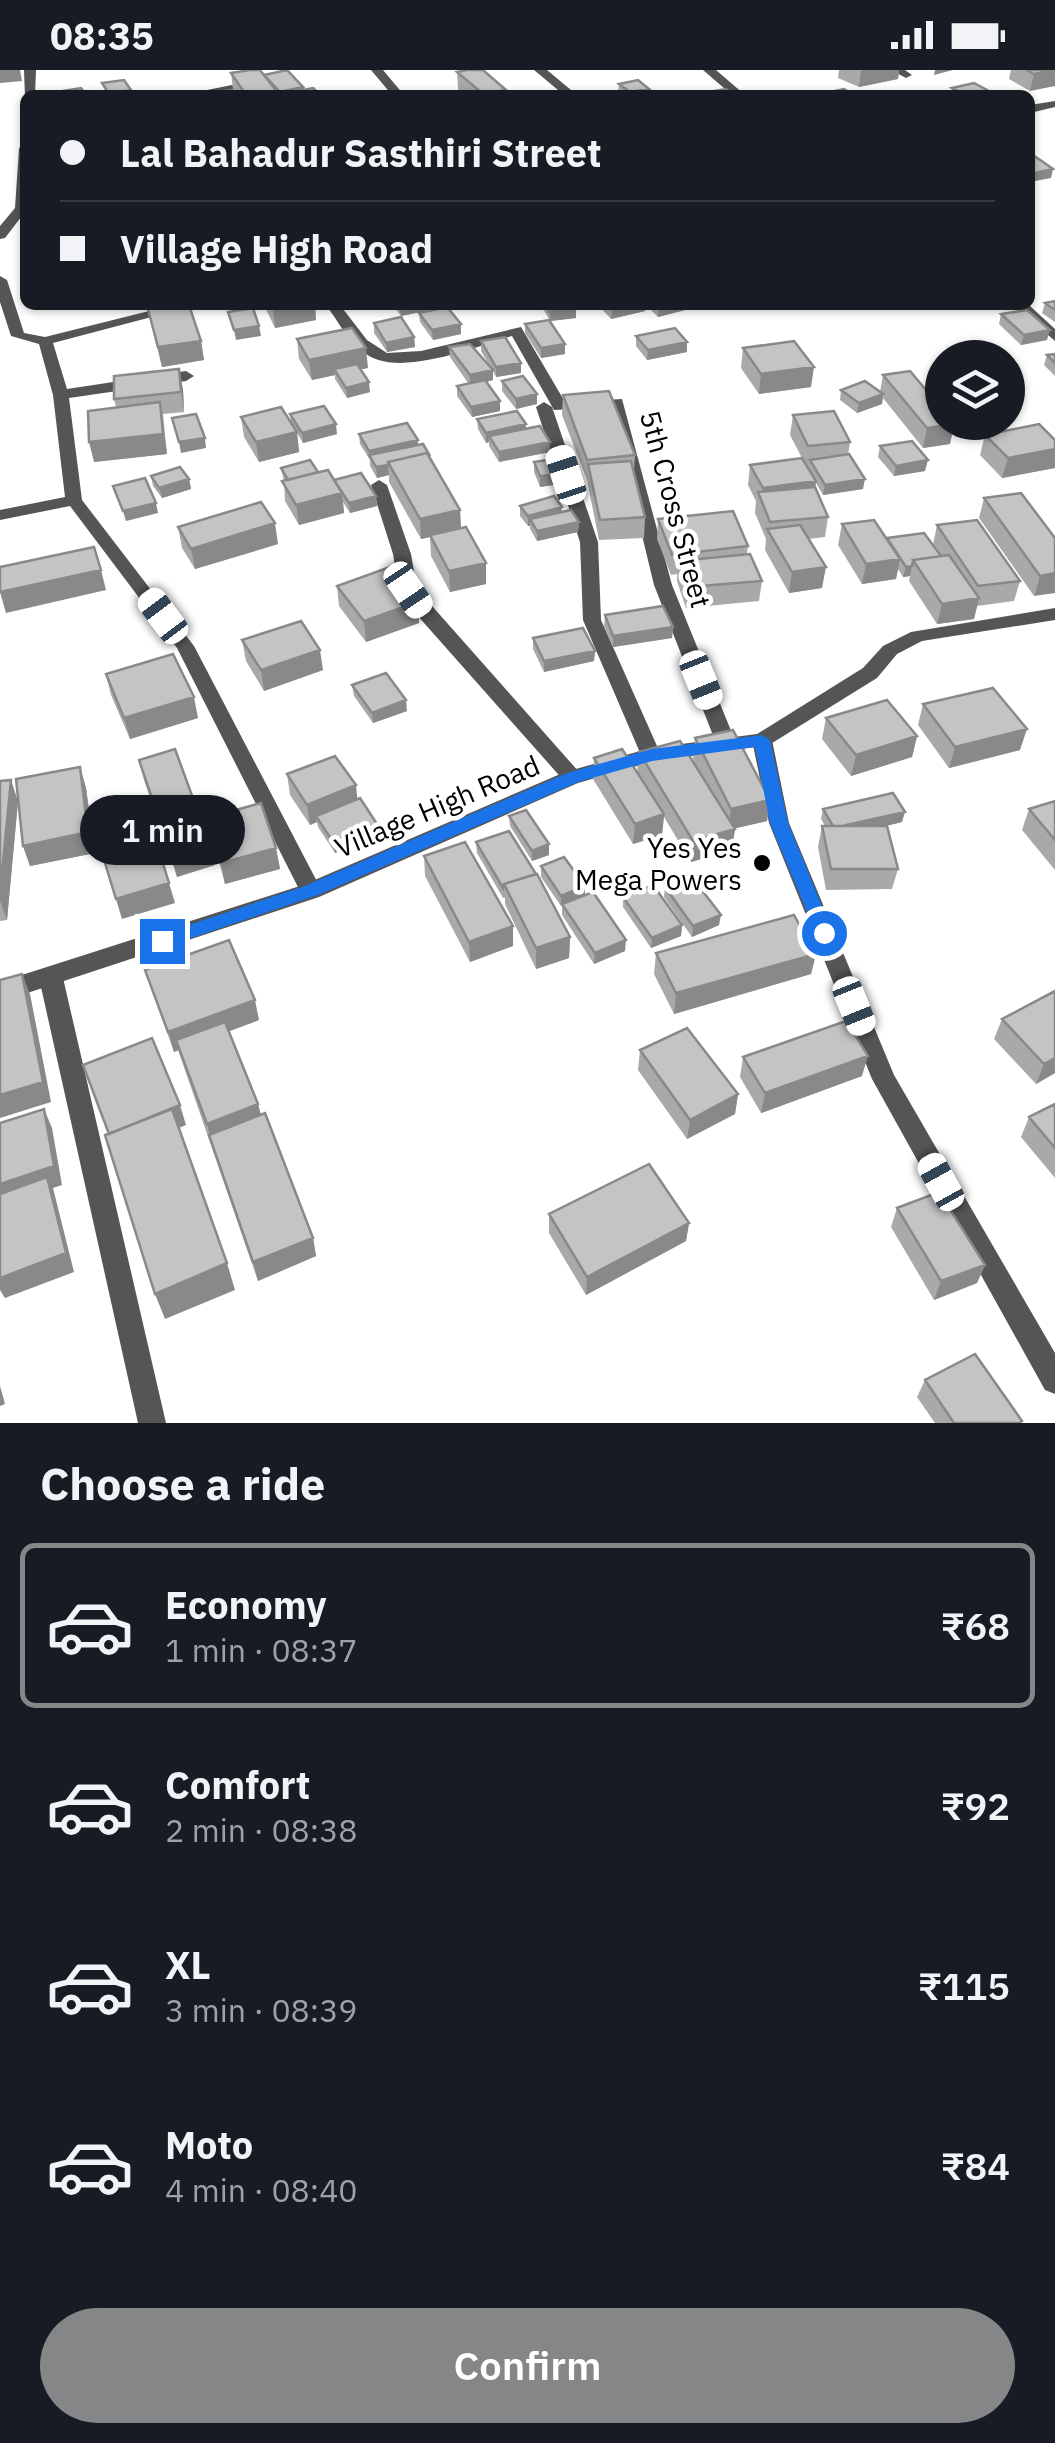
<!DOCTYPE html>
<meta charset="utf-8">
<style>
:root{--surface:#171b24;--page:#242831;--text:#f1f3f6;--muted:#9ea1a6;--line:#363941;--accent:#858687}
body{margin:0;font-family:"IBM Plex Sans",sans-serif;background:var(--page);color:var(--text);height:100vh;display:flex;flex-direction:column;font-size:38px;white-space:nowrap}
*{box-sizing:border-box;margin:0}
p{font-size:32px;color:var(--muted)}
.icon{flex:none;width:55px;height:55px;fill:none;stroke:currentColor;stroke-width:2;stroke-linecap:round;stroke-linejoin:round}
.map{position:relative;height:1353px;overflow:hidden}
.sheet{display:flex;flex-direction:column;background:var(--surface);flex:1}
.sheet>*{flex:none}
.guide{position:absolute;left:20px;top:20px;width:1015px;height:220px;border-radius:15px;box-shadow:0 2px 8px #0004;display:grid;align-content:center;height:220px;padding:0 40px;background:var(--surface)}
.fabs{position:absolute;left:925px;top:270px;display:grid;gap:20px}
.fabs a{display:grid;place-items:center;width:100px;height:100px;border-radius:50%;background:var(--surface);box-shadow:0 2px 8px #0004;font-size:50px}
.end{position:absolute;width:45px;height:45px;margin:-22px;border:12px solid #1a73e8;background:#fff;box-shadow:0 0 0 5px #fff}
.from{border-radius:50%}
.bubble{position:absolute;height:70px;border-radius:35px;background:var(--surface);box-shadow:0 2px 8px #0004;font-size:32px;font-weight:600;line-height:70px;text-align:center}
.car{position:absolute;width:30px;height:60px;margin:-30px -15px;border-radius:12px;box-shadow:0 0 8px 2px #0007;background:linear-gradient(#fff 24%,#345 0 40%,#fff 0 76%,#345 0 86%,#fff 0)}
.guide b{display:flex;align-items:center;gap:35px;height:95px;font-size:38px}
.guide b+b{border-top:2px solid var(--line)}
.guide i{width:25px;height:25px;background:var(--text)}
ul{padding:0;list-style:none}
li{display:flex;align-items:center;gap:30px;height:165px;margin:0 20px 15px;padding:0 20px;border:5px solid transparent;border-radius:15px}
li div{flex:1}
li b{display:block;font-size:38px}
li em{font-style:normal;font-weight:600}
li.active{border-color:var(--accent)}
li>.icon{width:90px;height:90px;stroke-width:1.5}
h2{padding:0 40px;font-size:45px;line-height:120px}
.primary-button{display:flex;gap:20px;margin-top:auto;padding:20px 40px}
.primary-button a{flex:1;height:115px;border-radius:60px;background:var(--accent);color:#fff;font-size:40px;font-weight:600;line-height:115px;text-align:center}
.status{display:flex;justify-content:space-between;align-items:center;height:70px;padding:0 50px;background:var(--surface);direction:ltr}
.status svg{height:28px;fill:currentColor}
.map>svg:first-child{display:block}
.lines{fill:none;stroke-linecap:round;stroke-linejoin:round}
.minor{fill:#555;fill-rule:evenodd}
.tertiary{fill:#555;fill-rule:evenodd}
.wall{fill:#a9a9a9}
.shaded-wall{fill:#898989}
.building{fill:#c4c4c4;stroke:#898989;stroke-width:2.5}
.route{fill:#1a73e8}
.poi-dot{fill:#000;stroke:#fff;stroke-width:4}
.labels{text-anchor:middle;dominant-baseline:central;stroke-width:9;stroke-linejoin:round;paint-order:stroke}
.street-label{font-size:28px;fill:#000;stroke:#fff}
.poi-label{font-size:28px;fill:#000;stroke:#fff;text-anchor:end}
</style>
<div class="status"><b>08:35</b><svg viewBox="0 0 49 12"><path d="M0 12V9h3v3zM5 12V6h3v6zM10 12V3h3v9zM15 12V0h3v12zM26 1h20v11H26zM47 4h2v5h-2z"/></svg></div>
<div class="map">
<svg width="1055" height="1353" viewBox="0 0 1055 1353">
<rect width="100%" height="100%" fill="#fff"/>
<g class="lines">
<path class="minor" d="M24 0H36L35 25 25 27Z
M371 0H383L404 25H392Z
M534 0H547L577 25H564Z
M703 0H716L745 25H732Z
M891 0H905L912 5 906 8Z
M232 15 236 16V20L182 25Z
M1055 31V37L1030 43V35Z
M25 74V142L5 168 0 169V156L15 138 19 78Z
M0 206 7 210 24 263 45 267 173 235H197L53 273 67 319 186 301 194 306 186 311 69 328 82 430 194 576 322 821 319 827H303L177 578 70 436 0 450V440L65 427 53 325 39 274 11 266 0 232Z
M326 235H340L367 270 387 283 421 281 521 257 565 332 622 329 672 515 736 673 733 678 726 680 716 673 654 515 611 337 554 340 512 266C476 277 399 308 366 284 349 273 338 251 326 235Z
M1014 235H1029L1055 259V271Z
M544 332 552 337 598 472 601 550 661 685 658 690H644L641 685 583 550 580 472 536 337Z
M379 410 387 415 411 484 417 519 579 702 582 707 579 712H565L417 545 399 520 393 484 371 415Z
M762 663 772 670 789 753 894 1005 1055 1283V1324L1045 1320 872 1009 769 753 752 670Z
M51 899 59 901 63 908 166 1353H138L39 908 43 901Z"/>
<path class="tertiary" d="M1055 538V550L922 571 897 584 877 608 769 675 651 692 578 713 319 827 0 932V912L303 815 565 702 651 678 757 664 863 598 883 576 911 562Z"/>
</g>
<path class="wall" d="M839 0H899L898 9 859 17 838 8Z
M1011 0H1055L1030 21 1009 9Z
M457 2 506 25H465L458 19Z
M231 3 264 5 303 17 304 19 320 25H237L233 20Z
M619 14 649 25H622L618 22Z
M952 18 989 21 988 25H951Z
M1055 231V252L1042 243 1045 233Z
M146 235 201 271 204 290 162 297Z
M264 235H315L316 250 275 258Z
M393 235H435V239L401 246Z
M541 235H574L576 248 550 251Z
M598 235H646L645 241 611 249Z
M646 235H689V239L658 247Z
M419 243 461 264 433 270 420 252Z
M1001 244 1047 270 1021 275 999 254Z
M374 253 414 267 415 277 387 282 374 263Z
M525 254 565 284 541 288 525 263Z
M636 266 687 282 647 290 636 276Z
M297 269 368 298 360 299 370 322 347 328 335 309V305L312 310 299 289Z
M481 271 521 303 496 307 493 301V310L486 312 500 331V341L472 347 457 326V316L468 313 450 287 449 277 491 298 481 281Z
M743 278 811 317 759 324 741 298Z
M1055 284V306L1044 295 1047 285Z
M883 305 954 354 950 374 923 378 883 328 882 334 857 343 840 330 841 320 880 322Z
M502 311 537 334 516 339 502 321Z
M183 319 184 342 163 344 167 384 94 392 116 337 114 329Z
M563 325 635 385 634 400 645 447 644 468 599 470 587 410 562 345Z
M290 344 337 364 303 373 297 363 299 382 259 392 244 367 241 347 291 353Z
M793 345 850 372 848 385 863 419 823 425 816 413 815 419 828 447 825 467 808 469 822 518 789 523 765 480 766 469 755 443 756 431 748 415 750 395 802 388 790 365Z
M477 349 526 359 550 372V382L499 392 489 376V372L486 373 478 359Z
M359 364 418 370V375L430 388 460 440 461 459 486 493V514L450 522 431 486 430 467 421 469 389 412V405L377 408 370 396V390L360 374Z
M985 365 1055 370V398L1002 408 980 385Z
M880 376 925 401 894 406 878 387Z
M534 392 560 414 540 417 534 402Z
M281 398 318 402 334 410 376 426 377 436 350 443 343 432 344 443 299 455 285 431 284 411Z
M151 406 189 409 191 419 162 428 153 416Z
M984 428 1055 468 1034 526 979 448Z
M520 436 561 442 579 452 578 462 537 471 530 459V456H528L520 446Z
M658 449 748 476 747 484 762 511 759 531 686 538 677 511V504L671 505 657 469Z
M842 454 887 469 933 475 937 455 1020 511 1014 531 977 536 974 549 937 554 909 511 910 506 903 507 898 499 896 509 862 514 838 475Z
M178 457 278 474 195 499 182 478Z
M337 516 418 532 419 553 366 572 339 536Z
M605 545 673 557 672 568 613 577 604 556Z
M533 568 595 581 594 591 544 602 533 579Z
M242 570 323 600 264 621 246 591Z
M106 604 198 648 130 669 111 625Z
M352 615 407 641 373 653 354 626Z
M923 634 1020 680 949 698 918 655Z
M826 648 917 666 912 687 851 706 822 669Z
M695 668 770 730 767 751 735 758 732 780 691 792 664 747 662 765 633 774 593 709 594 688 637 703 639 682 699 702 693 689Z
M139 690 215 795 177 807 144 710Z
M80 697 86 718 95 783 30 796 23 776 18 731 7 850 0 851V711L18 731Z
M287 704 357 730 378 765 335 783 318 757 317 752 310 755 290 725Z
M1055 731V800L1022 760 1029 739Z
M823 739 902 752 886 756 898 799 892 819 826 820 818 777 822 756H825L821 749Z
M509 746 549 774V785L532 791 510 756Z
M207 748 276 778 280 799 225 814Z
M476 772 570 867 569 888 536 899 505 834V828H503L477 783Z
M424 786 513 876 470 892 425 806Z
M541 796 585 825 625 881 594 894 562 845V836H561L541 807Z
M665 817 719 855 692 867 664 827Z
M623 827 682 855 681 866 651 878 623 837Z
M656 883 816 884 811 904 674 944 654 904Z
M145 900 259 950 229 961 258 1034 261 1045 313 1168 316 1186 258 1211 178 980 174 982Z
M1002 949 1055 1003 1036 1014 994 969Z
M640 980 738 1024 735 1044 687 1069 638 1000Z
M743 987 862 1006 761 1043 740 1007Z
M1055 1034V1108L1021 1067 1029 1047Z
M897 1138 985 1195 977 1213 934 1230 891 1157Z
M549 1144 689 1153 686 1171 586 1225 549 1163Z
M925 1310 1022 1351 1021 1353H935L917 1327Z"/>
<path class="shaded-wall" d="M0 0H20L22 11 0 13Z
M861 0H899L898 9 859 17Z
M935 0H953L934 5Z
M1055 0V16L1030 21 1034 4Z
M303 17 304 25 287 23 288 25H281L280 22Z
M649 19V25H630V22Z
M131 20 132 25H109V24Z
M506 20V25H483V24Z
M1053 99 1051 108 1030 112V104Z
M293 235H315L316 250 275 258 273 239Z
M400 235H435V239L401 246Z
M612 235H646L645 241 611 249Z
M667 235H689V239L658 247 659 237Z
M576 238V248L550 251V242Z
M461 254V264L433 270 432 260Z
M259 256 261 266 236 270 234 260Z
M1050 260 1047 270 1021 275 1024 265Z
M414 267 415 277 387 282 386 273Z
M201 271 204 290 162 297 158 277Z
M687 272V282L647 290 648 280Z
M565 274V284L541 288V278Z
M366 278 368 298 338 304 334 299 335 305 312 310 309 290Z
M521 293V303L496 307V297Z
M814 297 811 317 759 324 761 304Z
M179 299 183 319 184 342 181 322Z
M493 300V310L470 315V305Z
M369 312 370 322 347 328 346 318Z
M537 324V334L516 339V329Z
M883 324 882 334 857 343 859 333Z
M500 331V341L472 347 471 337Z
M160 332 167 384 94 392 89 372Z
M336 354 337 364 303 373 302 363Z
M526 354V365L489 366V372L486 373V363Z
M954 354 950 374 923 378 927 358Z
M297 362 299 382 259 392 256 372Z
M205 368 206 378 181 383 179 372Z
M418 370V380L370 386 369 381Z
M550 372V382L499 392V382Z
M1055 379V398L1002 408 1008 388Z
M928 390 925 401 894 406 896 396Z
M388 395 389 405 377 408 376 397Z
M561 404 560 414 540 417V406Z
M189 409 191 419 162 428 159 418Z
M865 409 863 419 823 425 825 415Z
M816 411 813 432 761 431 763 418Z
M342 423 344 443 299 455 296 435Z
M376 426 377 436 350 443 349 433Z
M156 433 158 443 126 451 123 441Z
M562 437 561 447 530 449V456H528V446Z
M460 440 461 460 421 469 420 449Z
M579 452 578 462 537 471V461Z
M275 453 278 474 195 499 191 479Z
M900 489 896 509 862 514 866 494Z
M486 493V514L450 522 449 501Z
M912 496 910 506 903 507 906 497Z
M826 497 822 518 789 523 792 502Z
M101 500 106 520 6 543 0 522Z
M1055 503V523L1034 526 1040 506Z
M979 528 974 549 937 554 942 534Z
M418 532 419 553 366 572 364 551Z
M673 557 672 568 613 577V566Z
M320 580 323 600 264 621 261 600Z
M595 581 594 591 544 602V591Z
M194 627 198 648 130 669 124 648Z
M406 630 407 641 373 653 372 643Z
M1027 659 1020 680 949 698 955 677Z
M917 666 912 687 851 706 856 685Z
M80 697 86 718 95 783 30 796 23 776Z
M11 710 18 731 7 850 0 831V823Z
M356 715 358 736 316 746 317 752 310 755 307 735Z
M770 730 767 751 728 760 731 739Z
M905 742 902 752 832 769 834 758Z
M664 744 662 765 633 774 635 754Z
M377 754 378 765 335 783 333 772Z
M735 759 732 780 691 792 693 771Z
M549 774V785L532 791V781Z
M210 775 215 795 177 807 172 787Z
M276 778 280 799 225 814 221 793Z
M169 813 175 833 122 849 116 829Z
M585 816V827L561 836V826Z
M721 845 719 855 692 867 693 856Z
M682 855 681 866 651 878 652 868Z
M513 856V876L470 892 469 872Z
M570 867 569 888 536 899V878Z
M626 870 625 881 594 894 595 883Z
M816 884 811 904 674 944 676 923Z
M22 904 30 924 51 1032 0 1048V1025Z
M255 930 259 950 179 980 176 970 179 980 174 982 168 962Z
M868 986 862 1006 761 1043 765 1023Z
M1055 988V1003L1036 1014 1044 994Z
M738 1024 735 1044 687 1069 690 1050Z
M258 1034 263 1054 212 1074 207 1054Z
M180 1035 186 1055 116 1084 109 1065Z
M44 1039 52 1058 62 1115 53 1118 74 1202 5 1228 0 1220V1114Z
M689 1153 686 1171 586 1225 587 1207Z
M313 1168 316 1186 258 1211 253 1192Z
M227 1193 235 1220 165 1249 155 1224Z
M985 1195 977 1213 934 1230 941 1211Z
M0 1316 5 1334 0 1336Z"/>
<path class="building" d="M250 0H260L278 23 271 25H246L231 3Z
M287 0 303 17 280 22 264 5Z
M467 0H483L506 20 483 24 457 2Z
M1026 0H1054L1034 4Z
M124 10 131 20 109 24 102 13Z
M638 10 649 19 630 22 619 14Z
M974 13 989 21 965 25 952 18Z
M81 18 86 25H59L57 22Z
M313 18 320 25H290L287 23Z
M726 19 734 25H691Z
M844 19 853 25H828L825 23Z
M232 20 236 25H211L209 23Z
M1030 83 1053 99 1030 104Z
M1055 231V240L1045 233Z
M147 235H189L201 271 158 277Z
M271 235H293L273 239Z
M547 235H574L576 238 550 242Z
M447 237 461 254 432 260 419 243Z
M253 238 259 256 234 260 228 242Z
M1027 240 1050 260 1024 265 1001 244Z
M401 247 414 267 386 273 374 253Z
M549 250 565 274 541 278 525 254Z
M352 258 366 278 309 290 297 269Z
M675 258 687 272 648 280 636 266Z
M505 267 521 293 496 297 481 271Z
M794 271 814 297 761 304 743 278Z
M470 274 493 300 470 305 449 277Z
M1055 284V293L1047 285Z
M357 294 369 312 346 318 334 299Z
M179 299 181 322 114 329V306Z
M910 301 942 339V352L954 354 927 358 883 305Z
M523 306 537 324 516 329 502 311Z
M485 310 500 331 471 337 457 316Z
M865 311 883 324 859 333 841 320Z
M609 321 635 385 587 390 563 325Z
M160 332 163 364 89 372 88 341Z
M324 336 336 354 302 363 290 344Z
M281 337 297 362 256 372 241 347Z
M517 341 526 354 486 363 477 349Z
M834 341 850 372 808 376 793 345Z
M196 344 205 368 179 372 172 348Z
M407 353 418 370 369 381 359 364Z
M1039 354 1055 370V379L1008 388 985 365Z
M540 356 550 372 499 382 489 366Z
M912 371 928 390 896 396 880 376Z
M423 374 430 386 427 383 388 392V395L376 397 369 385Z
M427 383 460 440 420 449 388 392Z
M849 384 865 409 825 415 810 390Z
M802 388 816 411 763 418 750 395Z
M555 389 561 404 540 406 534 392Z
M310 390 318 402 288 410 281 398Z
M631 391 645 447 600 450 588 394Z
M180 397 189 409 159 418 151 406Z
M328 400 342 423 296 435 282 411Z
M361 403 376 426 349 433 334 410Z
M145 408 156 433 123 441 113 416Z
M815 417 828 447 770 452 758 422Z
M1021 423 1055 468V503L1040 506 984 428Z
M554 426 562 437 528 446 520 436Z
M261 432 275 453 191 479 178 457Z
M571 440 579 452 537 461 530 449Z
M733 441 748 476 672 485 658 449Z
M874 450 900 489 866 494 842 454Z
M977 450 1020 511 978 516 937 455Z
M800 455 826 497 792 502 767 459Z
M466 457 486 493 449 501 430 465Z
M924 463 941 486 913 490 912 496 906 497 887 468Z
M94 477 101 500 0 522V497Z
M750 484 762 511 688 517 678 491Z
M949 485 979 528 942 534 913 490Z
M390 497 418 532 364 551 337 516Z
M663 536 673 557 613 566 605 545Z
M301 551 320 580 261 600 242 570Z
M583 558 595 581 544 591 533 568Z
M173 584 194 627 124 648 106 604Z
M386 603 406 630 372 643 352 615Z
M993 618 1027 659 955 677 923 634Z
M887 630 917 666 856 685 826 648Z
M733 660 770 730 731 739 695 668Z
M680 671 735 759 693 771 639 682Z
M175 679 210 775 172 787 139 690Z
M622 679 664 744 635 754 594 688Z
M335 686 356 715 307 735 287 704Z
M80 697 88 762 23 776 16 709Z
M11 710 0 823V711Z
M893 723 905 742 842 756H833L823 739Z
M360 728 377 754 333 772 316 746Z
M1055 731V770L1029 739Z
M261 733 276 778 221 793 207 748Z
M526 740 549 774 532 781 509 746Z
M151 755 169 813 116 829 98 770Z
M822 756H887L898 799H831Z
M509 761 536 804 504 814 503 818 476 772Z
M465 772 513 856 469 872 424 786Z
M564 787 585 816 561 826 541 796Z
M537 804 570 867 536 878 504 814Z
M691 806 721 845 693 856 665 817Z
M653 815 682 855 652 868 623 827Z
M593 822 626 870 595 883 562 834Z
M794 845 816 884 676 923 656 883Z
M229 870 255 930 168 962 145 900Z
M22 904 43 1012 0 1025V910Z
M1055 921V988L1044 994 1002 949Z
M846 951 868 986 765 1023 743 987Z
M225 952 258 1034 207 1054 176 970Z
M687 958 738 1024 690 1050 640 980Z
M152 968 180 1035 109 1064 83 995Z
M1055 1034V1078L1029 1047Z
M44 1039 54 1096 0 1114V1053Z
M172 1039 227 1193 155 1224 105 1065Z
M265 1043 313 1168 253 1192 209 1065Z
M649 1094 689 1153 587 1207 549 1144Z
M47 1107 66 1183 0 1208V1124Z
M939 1122 985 1195 941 1211 897 1138Z
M975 1284 1022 1351 1019 1353H954L925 1310Z"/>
<path class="route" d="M762 665 770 670 788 753 833 863 830 868H818L770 753 755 677 652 691 578 712 318 825 162 878 153 871 156 866 305 816 567 703 652 679Z"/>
<circle class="poi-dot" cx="762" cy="793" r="10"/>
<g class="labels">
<g class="street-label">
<text transform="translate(676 439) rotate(75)">5th Cross Street</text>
<text transform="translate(437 736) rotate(-23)">Village High Road</text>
</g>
<g class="poi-label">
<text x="742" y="777">Yes Yes<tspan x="742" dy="32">Mega Powers</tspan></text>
</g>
</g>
</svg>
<div class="fabs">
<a><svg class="icon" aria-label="layers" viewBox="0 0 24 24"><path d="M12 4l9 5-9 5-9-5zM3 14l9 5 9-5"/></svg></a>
</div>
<i class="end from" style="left:824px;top:863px"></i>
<i class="end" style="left:162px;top:871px"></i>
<div class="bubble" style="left:80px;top:725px;width:165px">1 min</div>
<i class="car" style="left:566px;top:405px;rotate:342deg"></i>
<i class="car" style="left:408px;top:520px;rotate:146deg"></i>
<i class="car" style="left:163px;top:546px;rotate:323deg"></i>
<i class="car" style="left:701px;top:610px;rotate:158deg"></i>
<i class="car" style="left:854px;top:936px;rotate:158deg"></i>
<i class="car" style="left:941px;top:1112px;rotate:331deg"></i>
<div class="guide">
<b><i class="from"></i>Lal Bahadur Sasthiri Street</b>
<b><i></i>Village High Road</b>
</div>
</div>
<section class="sheet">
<h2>Choose a ride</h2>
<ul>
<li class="active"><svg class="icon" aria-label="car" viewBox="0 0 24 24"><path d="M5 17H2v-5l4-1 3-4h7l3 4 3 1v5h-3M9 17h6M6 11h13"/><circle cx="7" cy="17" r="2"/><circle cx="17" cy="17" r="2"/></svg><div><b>Economy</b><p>1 min · 08:37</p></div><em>₹68</em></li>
<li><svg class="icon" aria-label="car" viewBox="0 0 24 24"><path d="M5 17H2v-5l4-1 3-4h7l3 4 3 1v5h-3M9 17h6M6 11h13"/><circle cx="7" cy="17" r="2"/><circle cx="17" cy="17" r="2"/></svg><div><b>Comfort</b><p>2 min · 08:38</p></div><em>₹92</em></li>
<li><svg class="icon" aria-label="car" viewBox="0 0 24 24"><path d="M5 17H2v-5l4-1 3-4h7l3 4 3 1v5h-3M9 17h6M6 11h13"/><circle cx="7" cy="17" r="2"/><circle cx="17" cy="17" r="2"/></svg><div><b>XL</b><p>3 min · 08:39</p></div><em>₹115</em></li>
<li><svg class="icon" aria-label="car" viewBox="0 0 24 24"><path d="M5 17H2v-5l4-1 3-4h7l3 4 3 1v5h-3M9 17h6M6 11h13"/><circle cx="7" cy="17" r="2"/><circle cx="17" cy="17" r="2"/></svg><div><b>Moto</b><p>4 min · 08:40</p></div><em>₹84</em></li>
</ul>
<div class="primary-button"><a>Confirm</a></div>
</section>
